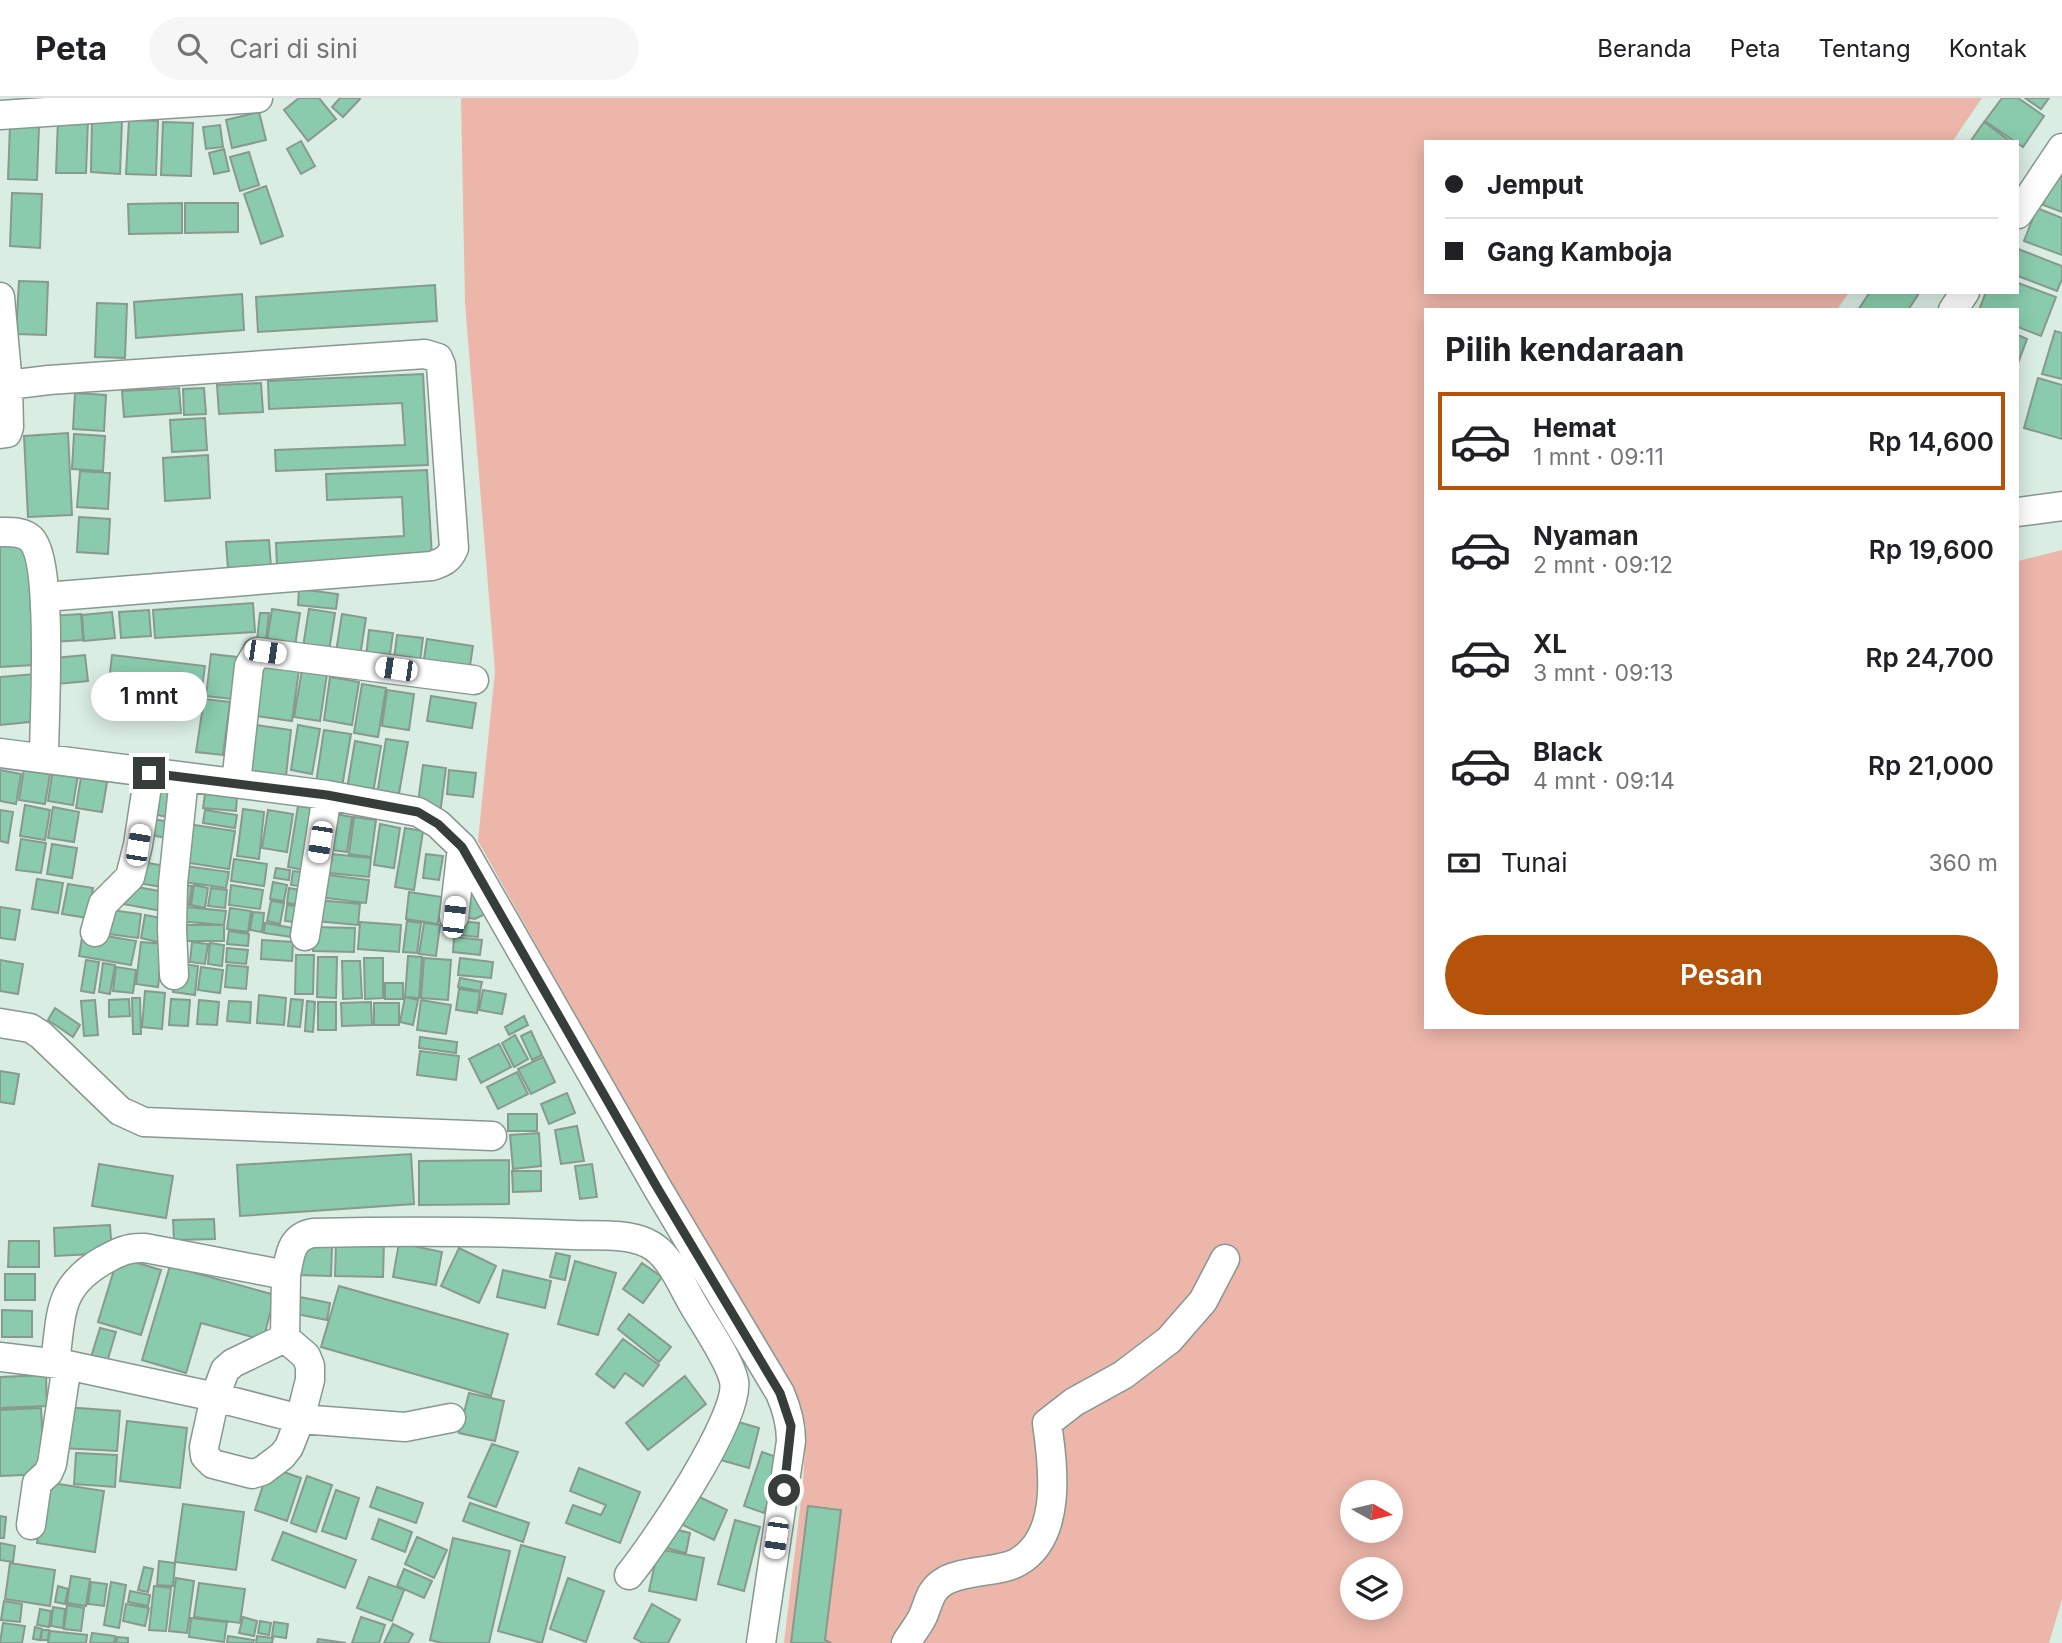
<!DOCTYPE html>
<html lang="id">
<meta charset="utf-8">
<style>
:root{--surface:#fff;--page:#f6f6f6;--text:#202124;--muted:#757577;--line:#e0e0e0;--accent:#b45309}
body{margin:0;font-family:Inter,sans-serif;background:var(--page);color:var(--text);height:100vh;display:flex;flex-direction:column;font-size:26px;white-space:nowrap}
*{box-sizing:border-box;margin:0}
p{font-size:23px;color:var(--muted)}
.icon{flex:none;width:38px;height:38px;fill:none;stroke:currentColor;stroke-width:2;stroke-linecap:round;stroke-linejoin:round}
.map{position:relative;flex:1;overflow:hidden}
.side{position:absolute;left:1424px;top:210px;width:595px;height:721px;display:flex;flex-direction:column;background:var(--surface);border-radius:0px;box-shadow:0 4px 18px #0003}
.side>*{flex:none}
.guide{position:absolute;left:1424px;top:42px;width:595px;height:154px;border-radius:0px;box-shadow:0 4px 18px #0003;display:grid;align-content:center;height:154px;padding:0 21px;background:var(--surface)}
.needle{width:46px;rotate:98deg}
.fabs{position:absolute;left:1340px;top:1382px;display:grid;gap:14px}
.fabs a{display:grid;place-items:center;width:63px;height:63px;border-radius:50%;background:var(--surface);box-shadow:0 4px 18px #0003;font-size:35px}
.end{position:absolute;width:32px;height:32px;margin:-16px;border:9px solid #373e3a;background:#fff;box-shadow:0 0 0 4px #fff}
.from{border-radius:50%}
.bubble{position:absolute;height:49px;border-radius:24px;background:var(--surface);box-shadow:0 4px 18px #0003;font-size:23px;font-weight:600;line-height:49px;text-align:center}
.car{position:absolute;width:21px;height:42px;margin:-21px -10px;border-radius:9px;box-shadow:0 0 5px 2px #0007;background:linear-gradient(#fff 24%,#345 0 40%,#fff 0 76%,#345 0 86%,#fff 0)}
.guide b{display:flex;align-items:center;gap:24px;height:66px;font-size:26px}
.guide b+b{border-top:2px solid var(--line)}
.guide i{width:18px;height:18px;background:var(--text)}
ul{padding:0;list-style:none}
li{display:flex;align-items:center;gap:21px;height:98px;margin:0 14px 10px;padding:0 7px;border:4px solid transparent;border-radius:0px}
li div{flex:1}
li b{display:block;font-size:26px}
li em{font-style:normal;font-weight:600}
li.active{border-color:var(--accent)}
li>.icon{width:63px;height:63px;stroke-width:1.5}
h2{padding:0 21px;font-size:32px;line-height:84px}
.pay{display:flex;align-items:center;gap:18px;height:77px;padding:0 21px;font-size:26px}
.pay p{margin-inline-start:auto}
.primary-button{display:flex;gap:14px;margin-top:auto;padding:14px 21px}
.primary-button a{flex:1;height:80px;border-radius:42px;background:var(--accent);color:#fff;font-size:28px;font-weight:600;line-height:80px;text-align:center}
header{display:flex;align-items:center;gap:42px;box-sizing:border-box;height:98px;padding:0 35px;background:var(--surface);border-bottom:2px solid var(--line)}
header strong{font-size:33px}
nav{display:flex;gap:38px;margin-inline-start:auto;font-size:24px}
.search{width:490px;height:63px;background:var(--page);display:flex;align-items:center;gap:18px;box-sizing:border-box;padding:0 24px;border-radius:38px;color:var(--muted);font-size:26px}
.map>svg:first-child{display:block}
.green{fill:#edb6aa;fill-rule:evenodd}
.building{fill:#89cbac;stroke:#889990;stroke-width:2}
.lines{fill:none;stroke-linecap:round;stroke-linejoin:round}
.minor-casing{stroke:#86988f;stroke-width:31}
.minor{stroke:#fff;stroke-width:28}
.route{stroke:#373e3a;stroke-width:9}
</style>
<header>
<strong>Peta</strong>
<div class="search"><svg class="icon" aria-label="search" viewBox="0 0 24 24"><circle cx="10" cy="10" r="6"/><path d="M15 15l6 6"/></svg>Cari di sini</div>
<nav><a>Beranda</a><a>Peta</a><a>Tentang</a><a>Kontak</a></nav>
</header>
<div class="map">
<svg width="2062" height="1545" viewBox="0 0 2062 1545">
<rect width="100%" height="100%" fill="#daede3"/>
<path class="green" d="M461 0H1982L1952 44H1426V194H1849L1837 212H1426V929H2018V463L2062 452V1501L2049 1545H784L803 1385 806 1328 478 743 495 573 465 205ZM1353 1395H1391V1433H1353ZM1353 1472H1391V1510H1353Z"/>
<path class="building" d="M299 0H319L336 21 308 43 284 12Z
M340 0H359L360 1 343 19 332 9Z
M2002 0H2018L2044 18 2023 49 1985 23Z
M2025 0H2049L2041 11Z
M259 14 266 42 232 50 226 22Z
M92 20 122 22 120 76 91 74Z
M58 21 88 22 86 75H56Z
M129 22 158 23 156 77 126 76Z
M163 24 193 25 191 78 161 77Z
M1984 24 2011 44H1970Z
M10 27 39 28 37 82 8 81Z
M220 27 223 49 206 51 203 29Z
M301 43 315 68 301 76 287 51Z
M224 51 229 73 214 76 209 55Z
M249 54 259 87 240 93 230 59Z
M2056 72 2062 74V114L2043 107Z
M266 88 283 138 261 146 244 96Z
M12 95 42 96 40 150 10 148Z
M182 105V135L129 136 128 106Z
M185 105H238V134L185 135Z
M2037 110 2062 120V157L2024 143Z
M2018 151 2062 168V181L2057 193 2018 178Z
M19 183 48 184 46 237 16 236Z
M2018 185 2056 199 2041 238 2018 229V212H1979L1986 194H2018Z
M435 187 437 223 258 234 256 199Z
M1870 194H1915L1918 197 1908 212H1858Z
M242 196 244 232 136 240 134 204Z
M97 205 127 206 125 260 95 259Z
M2055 233 2062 235V281L2042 276Z
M2018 237 2027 241 2018 265Z
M423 276 428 367 276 373 275 352 405 347 402 305 269 311 268 283Z
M2038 280 2062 287V341L2024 330Z
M261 285 263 314 219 316 217 287Z
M179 290 181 315 124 319 122 293Z
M204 290 206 316 184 317 183 291Z
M75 295 106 297 104 333 73 331Z
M205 320 207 352 172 354 170 322Z
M68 335 72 417 28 419 24 338Z
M74 336 105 338 103 373 72 371Z
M208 357 210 400 165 403 163 360Z
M427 372 432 459 277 468 276 445 404 438 402 399 327 402 326 376Z
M80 373 110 375 108 411 77 409Z
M79 419 110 421 108 456 77 454Z
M269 442 271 469 228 471 226 444Z
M27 444 34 567 0 569V445Z
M299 491 338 496 336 511 298 507Z
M253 505 255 534 155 540 153 512Z
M272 511 300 515 295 548 267 544Z
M309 511 335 515 329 553 303 549Z
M149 512 151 538 121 540 119 514Z
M112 514 115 540 84 543 82 517Z
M260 515H269L266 543 257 542Z
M81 516 83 542 53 544 51 518Z
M342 516 366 520 360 558 336 554Z
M369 532 393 535 389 563 366 559Z
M397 537 423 540 420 564 394 561Z
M427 541 473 548 469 574 423 567Z
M211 556 237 559 232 601 206 598Z
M85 557 88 583 57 586 55 560Z
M112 557 205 568 199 612 107 601Z
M263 566 299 571 292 623 256 618Z
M302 572 327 576 320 623 294 619Z
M35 576 39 623 0 627V579Z
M330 579 359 584 352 627 324 622Z
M362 586 386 590 378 639 354 635Z
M387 592 414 596 409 632 382 628Z
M431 598 476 605 472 630 427 623Z
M204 601 230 604 223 657 196 654Z
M256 627 291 632 286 678 250 673Z
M298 627 320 631 312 676 291 672Z
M324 632 351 636 342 689 316 685Z
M386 641 408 644 398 701 377 697Z
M355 643 381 648 373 695 347 691Z
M423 667 446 670 440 716 417 712Z
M24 671 50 676 45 706 19 702Z
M0 672 21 676 16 706 0 703Z
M53 672 78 677 73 707 48 703Z
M449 672 476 675 473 699 447 696Z
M81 679 107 684 102 714 76 710Z
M151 686 177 691 171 720 145 714Z
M205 696 237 699 236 713 203 710Z
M25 707 50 712 45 742 20 738Z
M298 708 319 711 309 773 288 769Z
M53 709 79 714 74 744 48 740Z
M243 711 264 714 259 761 237 758Z
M0 712 13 714 8 745 0 743Z
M205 712 237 717 235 730 203 725Z
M268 712 293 716 287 754 262 750Z
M331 715 352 719 347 754 325 751Z
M354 719 376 722 371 759 349 756Z
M146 720 171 724 168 740 143 736Z
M181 725 235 733 229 771 176 763Z
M380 726 400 730 394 770 374 767Z
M405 730 423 733 414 792 395 789Z
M21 741 46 745 41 775 16 772Z
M52 746 77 750 72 780 47 776Z
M321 755 371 760 369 779 319 774Z
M426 756 443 758 439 782 423 780Z
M234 761 267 766 264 788 231 783Z
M136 763 166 768 162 789 132 784Z
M178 767 229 774 226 790 176 783Z
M276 770 290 772 289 782 274 780Z
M293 773 308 775 306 789 291 787Z
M320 776 369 782 366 805 318 799Z
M37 781 63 785 58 815 32 811Z
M471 782 485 816 475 821 458 818Z
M273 784 287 787 284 803 270 801Z
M68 786 93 790 88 820 62 816Z
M177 786 192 788 189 807 174 805Z
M126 787 165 794 162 813 123 806Z
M194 787 208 790 205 810 191 807Z
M231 787 263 792 260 811 229 807Z
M211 790 227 792 225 810 208 808Z
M289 790 306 793 304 808 287 805Z
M409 794 442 799 438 826 406 821Z
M318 802 360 806 358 827 316 823Z
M271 803 284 805 280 826 267 823Z
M287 807 302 809 300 825 285 823Z
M177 808 226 813 224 827 176 823Z
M0 809 20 812 15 842 0 840Z
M230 810 251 813 248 834 227 831Z
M103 811 141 816 138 840 100 835Z
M253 814 264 815 262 834 250 832Z
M145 817 167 821 162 845 141 840Z
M450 822 479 825 478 839 449 836Z
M407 823 421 825 417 855 403 854Z
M360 824 401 827 399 854 358 851Z
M265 825 293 830 292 839 264 835Z
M424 825 440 827 436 858 419 856Z
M176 827H224V843H176Z
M313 829 355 830 354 854 313 853Z
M229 833 249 836 248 848 227 846Z
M83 834 136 843 131 867 79 858Z
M454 839 482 842 480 857 453 854Z
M262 842 293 844 292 863 261 861Z
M141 844 163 846 158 889 136 886Z
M192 844 208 846 205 866 190 864Z
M210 845 224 847 222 868 208 866Z
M227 850 248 852 246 866 226 864Z
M296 857H314L313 896H295Z
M408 858 422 859 419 900 405 899Z
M318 859H337L336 900 317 899Z
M364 860H383V900L365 901Z
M424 860 451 862 448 902 421 900Z
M460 860 493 864 491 880 458 877Z
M0 862 23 866 18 896 0 893Z
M86 862 99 864 94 895 81 893Z
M342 863H360L362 900 343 901Z
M103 865 115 867 110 896 99 894Z
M176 865 198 868 195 897 173 894Z
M227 867 248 869 246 891 225 889Z
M116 869 136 872 133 895 113 893Z
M201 869 223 872 220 895 198 892Z
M460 880 482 884 480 893 458 889Z
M385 885H403V901H385Z
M459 891 480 894 477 915 456 912Z
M483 892 506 896 502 916 479 912Z
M145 893 165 895 162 931 142 929Z
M259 897 286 900 284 927 257 925Z
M405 899 418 902 413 927 400 924Z
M132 900H140L141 936H133Z
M129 901 130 918 109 919V902Z
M171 901 190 902 188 928 169 927Z
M291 901 303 902 300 929 288 928Z
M95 902 98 937 84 938 81 903Z
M199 902 219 904 217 927 197 926Z
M421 902 451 907 446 936 417 932Z
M229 903 251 904 250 925 227 923Z
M307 903 315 904 313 934 305 933Z
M318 904H336V932H318Z
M371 904 372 927 342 928 341 905Z
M374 905H399V927H374Z
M55 910 80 927 73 939 48 922Z
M524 918 528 927 509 937 505 929Z
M531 933 542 957 532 962 521 938Z
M515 937 528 961 514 969 502 945Z
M420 939 457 944 456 955 419 950Z
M499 946 511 969 481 985 469 961Z
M420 953 459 958 456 982 417 977Z
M543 959 555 984 531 996 518 971Z
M0 973 19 976 14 1006 0 1004Z
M517 974 528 996 498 1011 487 989Z
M567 995 575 1015 549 1026 541 1006Z
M508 1016H537V1033H508Z
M577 1028 584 1063 561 1066 555 1032Z
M539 1035 541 1068 513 1071 510 1037Z
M411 1056 414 1106 240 1118 237 1067Z
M509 1062V1106L419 1107V1063Z
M99 1066 173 1078 166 1120 92 1108Z
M592 1066 597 1099 580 1101 575 1068Z
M512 1073H541V1093L513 1094Z
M214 1121 215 1141 174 1142 173 1122Z
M110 1127 112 1155 55 1158 54 1130Z
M9 1143H39V1169H8Z
M336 1143 384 1144 383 1179 335 1178Z
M399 1145 442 1154 436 1187 393 1179Z
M299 1148 332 1149 331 1178 298 1177Z
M459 1150 496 1168 479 1205 441 1188Z
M556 1155 570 1158 565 1182 550 1179Z
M118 1159 161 1172 141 1237 98 1224Z
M575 1163 616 1175 598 1237 558 1226Z
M642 1165 662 1179 643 1205 623 1191Z
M170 1168 275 1197 263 1242 201 1225 186 1275 142 1262Z
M503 1172 551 1183 545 1210 497 1199Z
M5 1176H35V1202H5Z
M339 1188 508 1236 491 1298 321 1249Z
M295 1198 330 1205 327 1222 291 1215Z
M2 1212 32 1213V1239H2Z
M629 1216 671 1249 659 1264 618 1231Z
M100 1230 116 1234 107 1264 91 1259Z
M623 1241 659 1267 643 1288 625 1275 614 1290 596 1276Z
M46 1277 47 1308 0 1310V1279Z
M685 1278 706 1306 648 1352 626 1325Z
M469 1295 504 1303 495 1343 459 1335Z
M64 1309 120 1313 117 1353 62 1350Z
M41 1310 45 1376 0 1378V1312Z
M728 1321 759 1330 749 1370 717 1361Z
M127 1323 187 1330 180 1390 120 1383Z
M492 1346 518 1354 496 1409 468 1399Z
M762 1354 782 1361 764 1415 744 1408Z
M76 1355 117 1357 115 1389 74 1386Z
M269 1369 301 1380 287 1423 255 1412Z
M579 1370 640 1394 620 1445 566 1425 573 1407 601 1417 606 1407 570 1393Z
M307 1378 332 1387 316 1434 291 1425Z
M46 1384 104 1393 95 1454 37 1445Z
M377 1389 423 1405 416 1425 370 1409Z
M336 1392 359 1400 346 1441 322 1433Z
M695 1397 727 1412 714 1442 681 1426Z
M470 1405 529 1425 523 1444 463 1423Z
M183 1406 244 1414 236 1472 175 1464Z
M808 1408 841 1412 825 1542 831 1545H791Z
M0 1418 6 1419 4 1440H0Z
M379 1421 412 1434 405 1454 372 1441Z
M735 1422 760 1429 744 1493 718 1486Z
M670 1430 690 1435 686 1455 666 1450Z
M283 1434 356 1462 345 1490 272 1462Z
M417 1439 447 1452 434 1480 405 1466Z
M453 1440 510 1453 489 1545H442L430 1542Z
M0 1445 15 1448 13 1464 0 1462Z
M521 1447 565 1459 542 1545 498 1533Z
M658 1451 704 1460 696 1502 649 1493Z
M159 1463 175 1465 173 1488 157 1487Z
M10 1465 55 1472 50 1508 5 1501Z
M144 1469 153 1471 148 1494 138 1492Z
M404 1471 432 1483 424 1500 397 1488Z
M71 1478 90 1481 86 1508 67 1505Z
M369 1479 404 1492 392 1523 357 1510Z
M176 1480 194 1483 187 1535 169 1533Z
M568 1480 604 1493 586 1544 550 1531Z
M91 1484 107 1486 104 1508 88 1506Z
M111 1484 126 1487 119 1530 104 1527Z
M199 1485 245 1491 240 1525 194 1519Z
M58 1488 68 1491 65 1506 55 1504Z
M154 1488 171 1490 166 1533 149 1532Z
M130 1493 150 1497 148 1508 128 1504Z
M4 1503 22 1506 20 1524 1 1522Z
M126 1506 149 1510 145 1528 123 1523Z
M652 1506 680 1522 668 1545H643L634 1540Z
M67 1507 84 1510 81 1533 64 1531Z
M53 1509 65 1511 63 1530 51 1528Z
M40 1511 51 1513 49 1529 37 1527Z
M243 1519 257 1523 254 1538 239 1535Z
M361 1519 385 1527 379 1545H352Z
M191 1520 227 1524 224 1544 189 1539Z
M260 1523 271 1525 269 1537 258 1535Z
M274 1524 288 1526 286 1540 272 1538Z
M3 1525 25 1528 22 1545H0Z
M393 1526 413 1536 408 1545H384Z
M35 1529 42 1531 40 1542 33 1541Z
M42 1532H49L48 1542H41Z
M50 1533 87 1537 86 1545H48Z
M92 1535 115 1538 114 1545H90Z
M228 1538 254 1542 253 1545H227Z
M257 1538 273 1540 272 1545H256Z
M117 1539 128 1540V1545H116Z
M318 1541 346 1545H317Z"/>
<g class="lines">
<defs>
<path id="minor" d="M0 17 258 0
M2018 116 2062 50
M0 199 8 287 9 329 7 335 0 336
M1953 212 1965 194
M8 287 49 282 425 256 438 260 441 267 454 450C449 462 443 464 432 468L45 499
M2018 414 2062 408
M0 434C10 434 23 433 31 441 54 465 44 620 44 659
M0 655 327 697 418 714 438 726 462 749 658 1091 780 1295C787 1311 791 1325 791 1343L761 1545
M236 685 249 568 257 554 474 582
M454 819 462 749
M95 834 103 806 130 779 138 747 149 675
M305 838 327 697
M174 877 172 831 173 785 184 680
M0 925 30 930 41 937 120 1013 144 1024 492 1038
M285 1240 233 1265 225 1272 215 1299 204 1349 205 1358 213 1366 252 1376 262 1373 282 1358 289 1349 300 1321 310 1282V1268L306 1258 285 1240 286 1177
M0 1259 67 1267 215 1299 300 1321 405 1329 451 1320
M55 1264C62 1215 57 1189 104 1162 119 1154 128 1149 145 1150L286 1177C290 1158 290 1139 313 1135 399 1133 486 1133 573 1137 596 1138 626 1135 647 1145 670 1155 682 1188 694 1208 705 1227 730 1263 734 1283 741 1319 654 1446 629 1477
M31 1427 37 1385 48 1375 52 1366 67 1267
M906 1545C911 1536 919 1527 923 1518 929 1504 930 1491 945 1483 964 1472 1001 1474 1018 1464 1063 1438 1053 1367 1047 1325L1074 1304 1123 1277 1169 1242 1203 1203 1225 1161"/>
</defs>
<use href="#minor" class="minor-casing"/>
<use href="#minor" class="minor"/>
</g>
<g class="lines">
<path class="route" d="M149 675 327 697 418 714 438 726 462 749 658 1091 780 1295 791 1328 784 1392"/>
</g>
</svg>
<div class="fabs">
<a><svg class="needle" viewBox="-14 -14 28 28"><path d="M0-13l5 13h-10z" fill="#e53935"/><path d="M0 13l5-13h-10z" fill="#757577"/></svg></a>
<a><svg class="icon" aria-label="layers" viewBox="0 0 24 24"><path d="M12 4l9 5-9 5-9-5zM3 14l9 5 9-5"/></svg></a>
</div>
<i class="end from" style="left:784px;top:1392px"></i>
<i class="end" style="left:149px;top:675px"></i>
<div class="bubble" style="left:91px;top:574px;width:116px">1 mnt</div>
<i class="car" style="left:265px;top:554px;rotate:98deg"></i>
<i class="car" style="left:396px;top:571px;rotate:278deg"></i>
<i class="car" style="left:320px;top:744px;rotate:189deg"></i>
<i class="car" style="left:138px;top:747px;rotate:9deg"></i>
<i class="car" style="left:454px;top:819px;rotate:6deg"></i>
<i class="car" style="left:776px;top:1440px;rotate:188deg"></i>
<div class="guide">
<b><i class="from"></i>Jemput</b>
<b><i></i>Gang Kamboja</b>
</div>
<section class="side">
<h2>Pilih kendaraan</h2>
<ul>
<li class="active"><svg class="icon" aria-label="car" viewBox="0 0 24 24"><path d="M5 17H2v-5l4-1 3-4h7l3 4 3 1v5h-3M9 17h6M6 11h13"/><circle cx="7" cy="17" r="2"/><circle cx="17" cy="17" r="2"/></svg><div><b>Hemat</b><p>1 mnt · 09:11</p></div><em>Rp 14,600</em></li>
<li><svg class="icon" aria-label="car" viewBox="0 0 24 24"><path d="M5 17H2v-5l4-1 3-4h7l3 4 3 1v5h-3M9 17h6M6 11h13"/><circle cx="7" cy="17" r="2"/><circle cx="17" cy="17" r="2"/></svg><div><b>Nyaman</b><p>2 mnt · 09:12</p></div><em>Rp 19,600</em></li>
<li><svg class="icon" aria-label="car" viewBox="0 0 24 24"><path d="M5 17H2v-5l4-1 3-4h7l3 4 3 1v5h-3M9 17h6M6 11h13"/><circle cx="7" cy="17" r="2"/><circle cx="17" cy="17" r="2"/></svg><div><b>XL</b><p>3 mnt · 09:13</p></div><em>Rp 24,700</em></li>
<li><svg class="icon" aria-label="car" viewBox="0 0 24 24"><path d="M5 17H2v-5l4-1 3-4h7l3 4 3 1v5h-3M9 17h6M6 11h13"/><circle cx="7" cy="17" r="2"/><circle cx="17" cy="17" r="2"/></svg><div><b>Black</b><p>4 mnt · 09:14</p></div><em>Rp 21,000</em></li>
</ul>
<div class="pay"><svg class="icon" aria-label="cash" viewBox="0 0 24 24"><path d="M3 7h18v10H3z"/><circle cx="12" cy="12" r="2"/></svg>Tunai<p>360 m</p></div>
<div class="primary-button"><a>Pesan</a></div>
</section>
</div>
